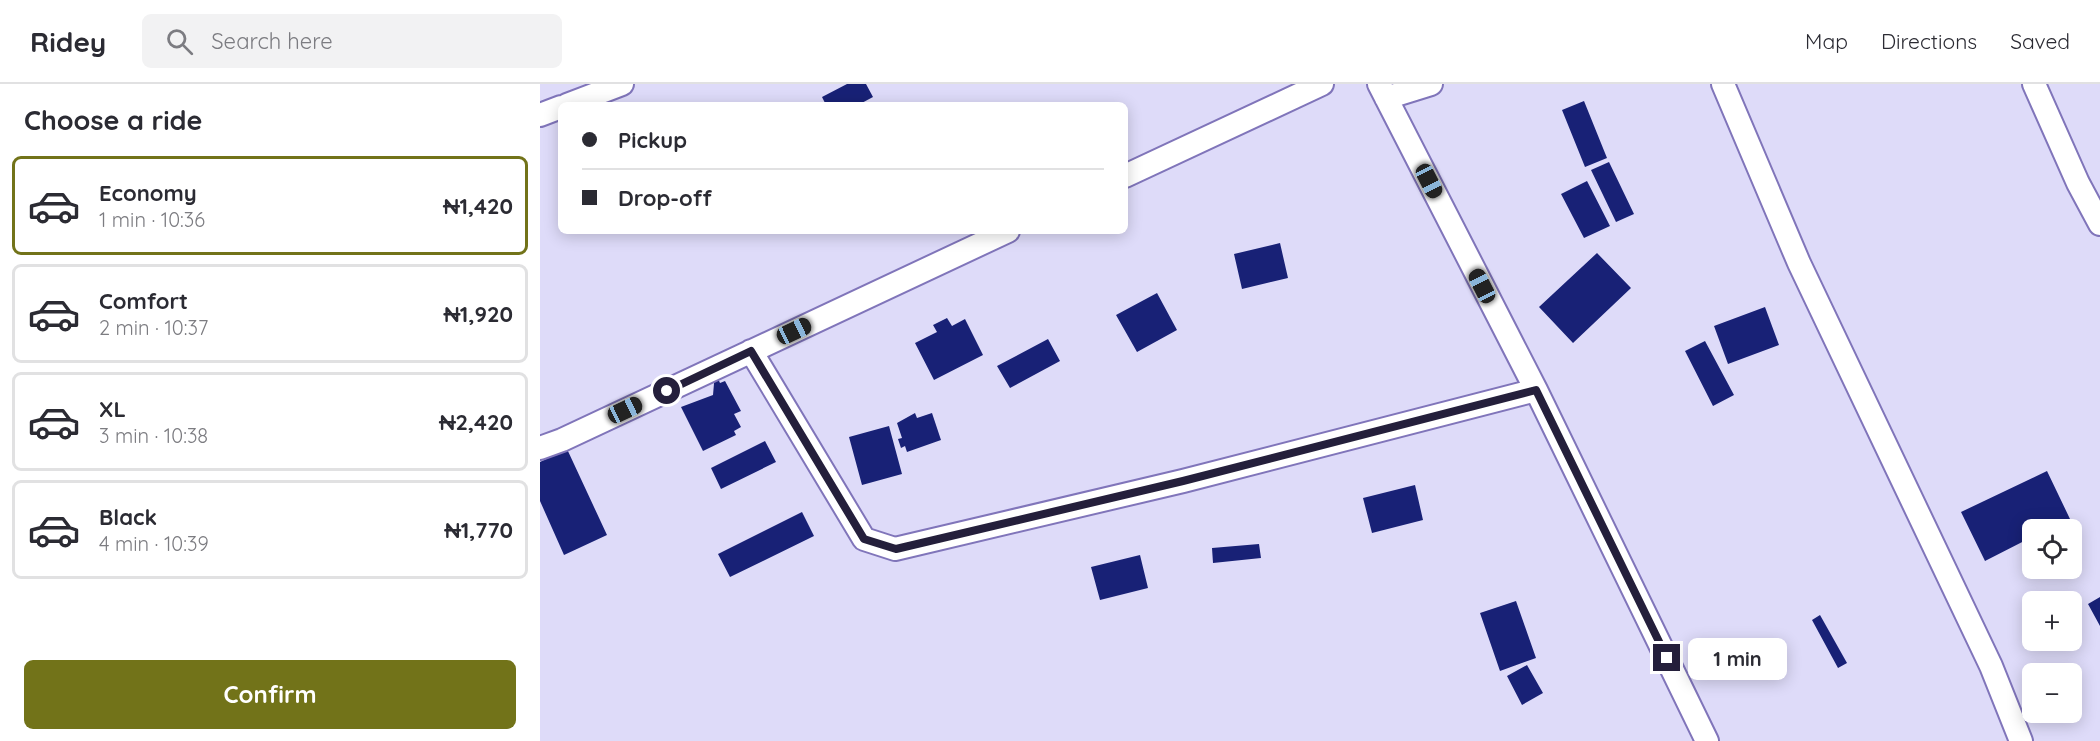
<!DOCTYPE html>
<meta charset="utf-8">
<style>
:root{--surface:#fff;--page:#f2f2f3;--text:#2b2b33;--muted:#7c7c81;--line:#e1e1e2;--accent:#727319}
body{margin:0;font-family:Quicksand,sans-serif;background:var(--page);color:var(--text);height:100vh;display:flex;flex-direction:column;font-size:22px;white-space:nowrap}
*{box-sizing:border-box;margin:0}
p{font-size:20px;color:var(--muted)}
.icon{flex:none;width:33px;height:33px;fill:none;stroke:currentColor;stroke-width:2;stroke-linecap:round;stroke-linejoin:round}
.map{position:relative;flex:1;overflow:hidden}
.panel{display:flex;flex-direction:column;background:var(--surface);width:540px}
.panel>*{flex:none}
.banner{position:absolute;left:18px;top:18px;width:570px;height:132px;border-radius:9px;box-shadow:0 3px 15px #0003;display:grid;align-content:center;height:132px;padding:0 24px;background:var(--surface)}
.controls{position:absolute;left:1482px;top:435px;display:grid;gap:12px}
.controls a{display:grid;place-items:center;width:60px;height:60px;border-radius:9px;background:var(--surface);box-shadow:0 3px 15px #0003;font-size:30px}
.end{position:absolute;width:27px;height:27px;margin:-14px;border:8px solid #241f3b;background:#fff;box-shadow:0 0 0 3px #fff}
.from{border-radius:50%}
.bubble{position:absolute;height:42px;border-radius:9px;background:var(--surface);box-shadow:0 3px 15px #0003;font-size:20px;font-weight:700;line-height:42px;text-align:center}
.car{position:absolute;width:18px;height:36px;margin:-18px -9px;border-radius:8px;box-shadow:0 0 4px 2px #0007;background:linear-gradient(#222 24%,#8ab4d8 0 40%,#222 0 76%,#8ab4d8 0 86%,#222 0)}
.banner b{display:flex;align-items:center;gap:21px;height:57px;font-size:22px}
.banner b+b{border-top:2px solid var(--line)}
.banner i{width:15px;height:15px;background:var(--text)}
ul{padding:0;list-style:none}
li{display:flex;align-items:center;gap:18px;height:99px;margin:0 12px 9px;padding:0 12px;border:3px solid var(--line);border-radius:9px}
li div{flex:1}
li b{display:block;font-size:22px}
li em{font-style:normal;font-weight:700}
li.active{border-color:var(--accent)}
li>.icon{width:54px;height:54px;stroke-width:1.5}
h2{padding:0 24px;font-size:27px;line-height:72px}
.button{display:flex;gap:12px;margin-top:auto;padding:12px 24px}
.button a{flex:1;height:69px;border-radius:9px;background:var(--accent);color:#fff;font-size:24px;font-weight:700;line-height:69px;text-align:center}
header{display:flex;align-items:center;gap:36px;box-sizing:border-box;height:84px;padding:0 30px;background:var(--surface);border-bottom:2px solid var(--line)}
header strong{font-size:28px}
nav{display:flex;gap:33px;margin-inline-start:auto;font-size:21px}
.search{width:420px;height:54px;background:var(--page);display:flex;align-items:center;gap:15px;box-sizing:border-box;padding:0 21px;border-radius:9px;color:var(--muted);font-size:22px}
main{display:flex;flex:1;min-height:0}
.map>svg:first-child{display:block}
.building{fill:#182176}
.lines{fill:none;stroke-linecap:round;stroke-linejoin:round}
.street-casing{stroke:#8075ba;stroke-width:26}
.street{stroke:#fff;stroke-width:22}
.route{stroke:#241f3b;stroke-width:8}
</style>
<header>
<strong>Ridey</strong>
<div class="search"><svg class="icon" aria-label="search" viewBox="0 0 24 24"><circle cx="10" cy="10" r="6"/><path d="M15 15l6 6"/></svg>Search here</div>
<nav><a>Map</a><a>Directions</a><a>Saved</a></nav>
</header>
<main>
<section class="panel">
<h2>Choose a ride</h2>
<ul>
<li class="active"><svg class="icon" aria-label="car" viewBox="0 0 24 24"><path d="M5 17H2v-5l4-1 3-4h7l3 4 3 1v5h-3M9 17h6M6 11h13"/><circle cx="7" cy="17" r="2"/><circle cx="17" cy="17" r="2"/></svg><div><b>Economy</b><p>1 min · 10:36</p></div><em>₦1,420</em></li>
<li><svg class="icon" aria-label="car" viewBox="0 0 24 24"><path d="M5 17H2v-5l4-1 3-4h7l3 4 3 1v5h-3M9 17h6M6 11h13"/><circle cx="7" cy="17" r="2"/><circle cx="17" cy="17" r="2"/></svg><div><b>Comfort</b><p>2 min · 10:37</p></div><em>₦1,920</em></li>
<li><svg class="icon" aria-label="car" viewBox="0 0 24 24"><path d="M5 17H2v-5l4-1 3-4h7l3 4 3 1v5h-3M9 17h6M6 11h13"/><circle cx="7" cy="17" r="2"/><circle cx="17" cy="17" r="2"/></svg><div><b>XL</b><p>3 min · 10:38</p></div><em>₦2,420</em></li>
<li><svg class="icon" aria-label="car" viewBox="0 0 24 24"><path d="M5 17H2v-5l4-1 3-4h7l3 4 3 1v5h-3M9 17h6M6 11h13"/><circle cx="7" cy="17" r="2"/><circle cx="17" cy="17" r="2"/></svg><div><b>Black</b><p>4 min · 10:39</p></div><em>₦1,770</em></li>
</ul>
<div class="button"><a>Confirm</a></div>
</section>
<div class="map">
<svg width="1560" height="657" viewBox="0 0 1560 657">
<rect width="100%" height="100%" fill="#dedbf9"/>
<path class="building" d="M307 0H326L333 13 318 21H286L282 13Z
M1044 17 1067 74 1045 83 1022 26Z
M1069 78 1094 130 1076 138 1051 86Z
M1047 97 1070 142 1044 154 1021 110Z
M740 159 748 194 702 205 694 170Z
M1057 169 1091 204 1033 259 999 223Z
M617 209 637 246 597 268 576 231Z
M1225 223 1239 261 1188 280 1174 242Z
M407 234 412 242 425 235 443 271 394 296 375 259 397 248 393 241Z
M508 255 520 277 470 304 457 282Z
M1165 257 1194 311 1173 322 1145 267Z
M175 288 180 299 185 297 201 327 194 330 201 343 194 347 196 351 163 367 141 323 173 311Z
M375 329 377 334 392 329 401 356 367 368 365 362 361 364 358 355 362 354 357 339Z
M349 342 362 390 322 401 309 353Z
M225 357 236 378 181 405 171 384Z
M27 365 67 451 24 471 0 417V378Z
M1507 387 1530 435 1509 446H1492V453L1445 477 1421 428Z
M875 401 883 436 832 449 823 414Z
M262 428 274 452 190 493 178 470Z
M719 460 721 474 673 479 672 464Z
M600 471 608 504 560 516 551 483Z
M1560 513V542L1548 520Z
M976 517 996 574 960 587 940 529Z
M1280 531 1307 579 1298 584 1272 536Z
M987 581 1003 609 982 621 967 592Z"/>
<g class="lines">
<defs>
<path id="street" d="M839 0 996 306 1167 657
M1183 0 1259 179 1451 582 1481 657
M1494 0 1538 99 1560 140
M846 14 891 0
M27 21 82 0
M0 31 21 23
M585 92 782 0
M211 267 324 455 355 465 643 397 996 306
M0 364 22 356 468 147"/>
</defs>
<use href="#street" class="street-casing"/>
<use href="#street" class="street"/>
</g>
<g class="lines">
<path class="route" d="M127 307 211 267 324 455 356 465 643 397 996 306 1127 574"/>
</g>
</svg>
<div class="controls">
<a><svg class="icon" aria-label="locate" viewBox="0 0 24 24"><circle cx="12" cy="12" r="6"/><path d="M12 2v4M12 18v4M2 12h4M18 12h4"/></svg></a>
<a>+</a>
<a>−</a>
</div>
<i class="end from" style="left:127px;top:307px"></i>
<i class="end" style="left:1127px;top:574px"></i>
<div class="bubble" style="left:1148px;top:554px;width:99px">1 min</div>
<i class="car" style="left:889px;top:97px;rotate:153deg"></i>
<i class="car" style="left:942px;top:202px;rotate:333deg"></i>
<i class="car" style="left:254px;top:247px;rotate:65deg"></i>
<i class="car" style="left:85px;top:326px;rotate:65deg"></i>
<div class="banner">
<b><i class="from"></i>Pickup</b>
<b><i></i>Drop-off</b>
</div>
</div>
</main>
